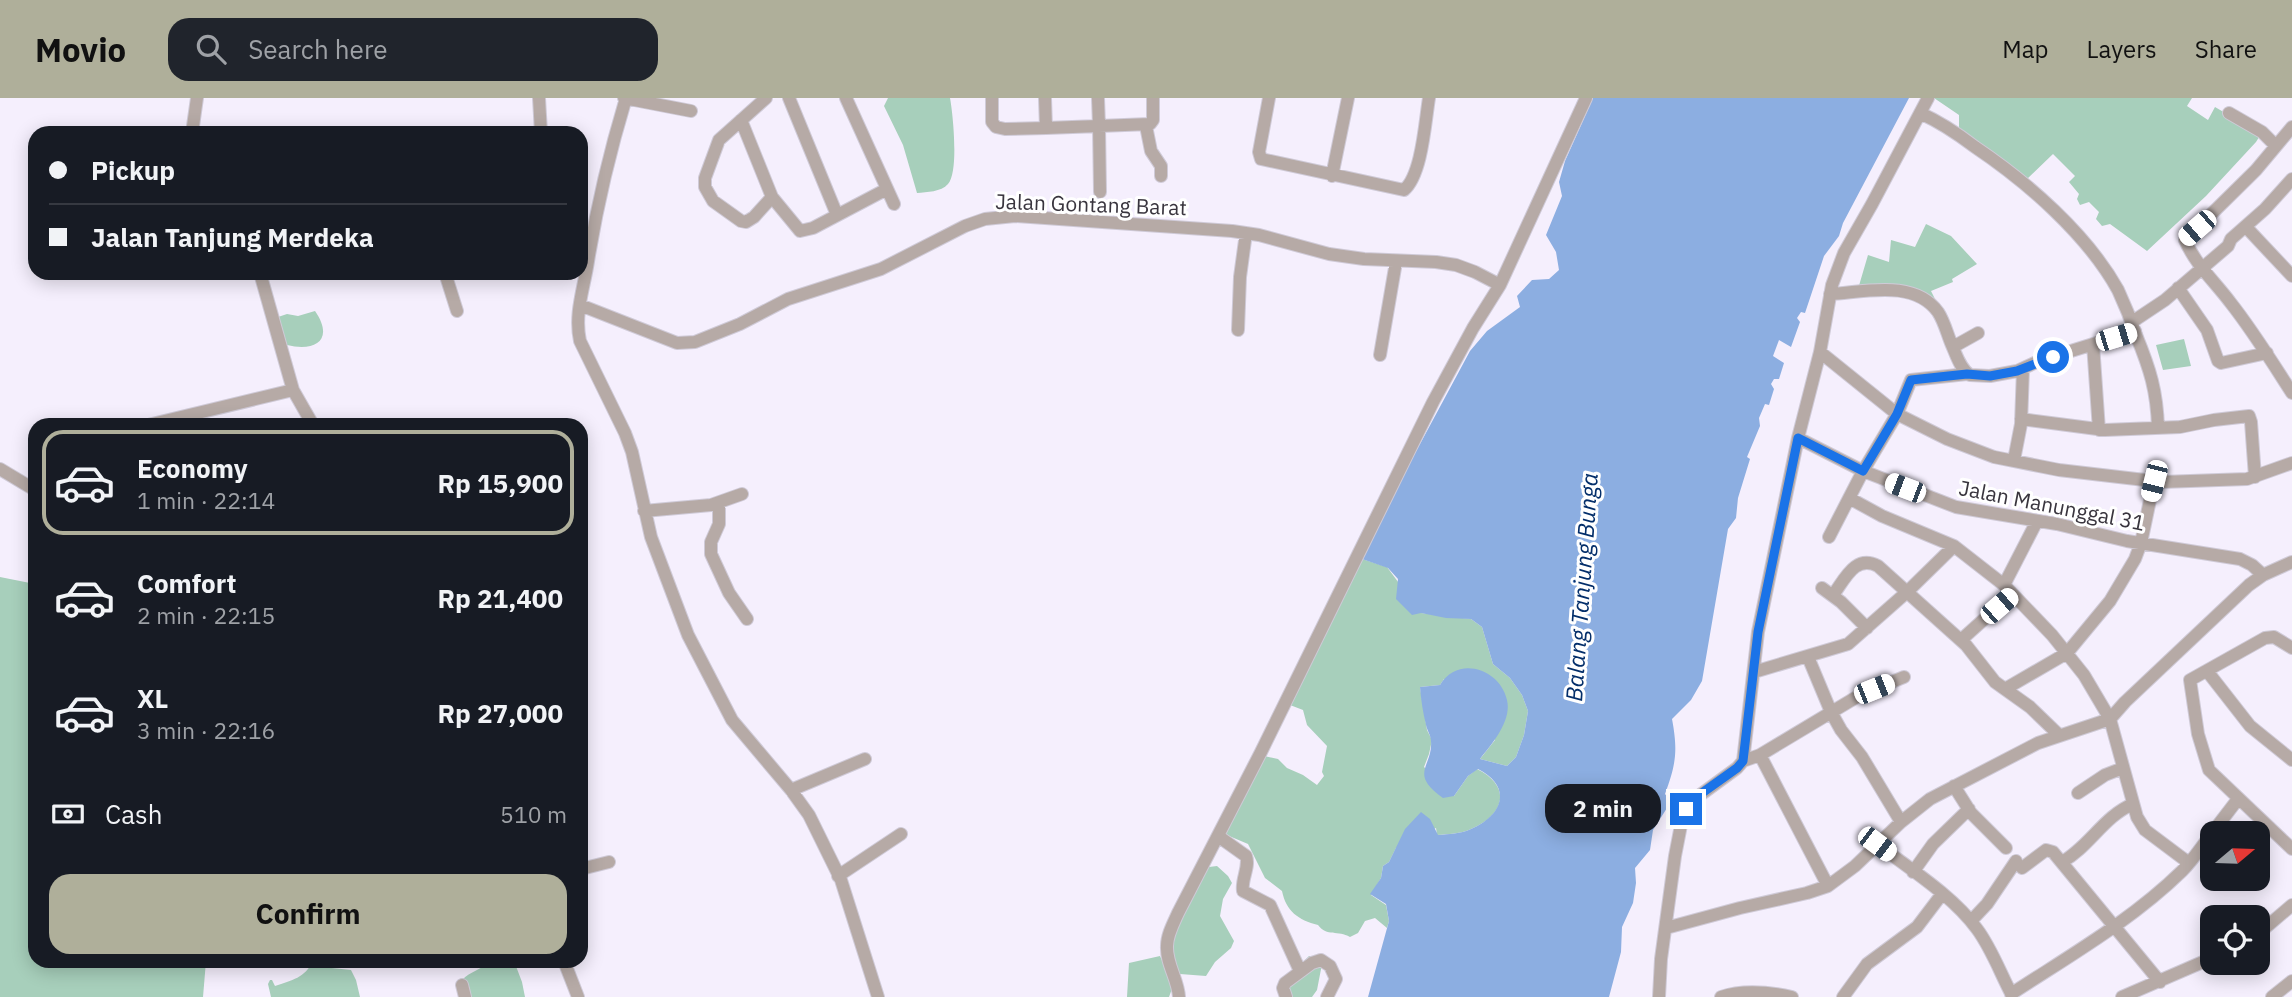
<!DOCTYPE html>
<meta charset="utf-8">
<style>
:root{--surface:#171b24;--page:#20242c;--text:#f1f3f6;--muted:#9ea1a6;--line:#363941;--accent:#afaf9a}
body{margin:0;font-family:"IBM Plex Sans",sans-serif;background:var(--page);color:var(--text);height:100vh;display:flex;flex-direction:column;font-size:26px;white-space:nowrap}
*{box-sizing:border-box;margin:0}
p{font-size:23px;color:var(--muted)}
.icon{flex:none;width:38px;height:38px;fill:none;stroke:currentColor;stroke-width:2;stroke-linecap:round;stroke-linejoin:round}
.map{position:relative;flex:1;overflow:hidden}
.panel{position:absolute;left:28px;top:320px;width:560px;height:550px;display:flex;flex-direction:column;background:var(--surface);border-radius:21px;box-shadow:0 4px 18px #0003}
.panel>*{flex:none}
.hud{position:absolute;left:28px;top:28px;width:560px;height:154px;border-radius:21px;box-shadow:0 4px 18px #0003;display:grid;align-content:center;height:154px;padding:0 21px;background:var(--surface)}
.needle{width:46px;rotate:71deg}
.fabs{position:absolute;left:2200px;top:723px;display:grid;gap:14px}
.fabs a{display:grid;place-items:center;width:70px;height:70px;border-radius:14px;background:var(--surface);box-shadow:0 4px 18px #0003;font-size:35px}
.end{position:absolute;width:32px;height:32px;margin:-16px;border:9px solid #1a73e8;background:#fff;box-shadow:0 0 0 4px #fff}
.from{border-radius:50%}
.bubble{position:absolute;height:49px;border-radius:21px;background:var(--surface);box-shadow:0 4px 18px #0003;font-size:23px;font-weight:800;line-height:49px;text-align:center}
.car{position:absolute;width:21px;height:42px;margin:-21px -10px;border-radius:9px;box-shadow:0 0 5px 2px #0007;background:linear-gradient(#fff 24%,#345 0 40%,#fff 0 76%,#345 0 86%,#fff 0)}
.hud b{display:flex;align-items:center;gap:24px;height:66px;font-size:26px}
.hud b+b{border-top:2px solid var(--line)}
.hud i{width:18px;height:18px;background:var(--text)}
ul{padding:12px 0 0;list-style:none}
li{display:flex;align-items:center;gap:21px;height:105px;margin:0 14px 10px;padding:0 7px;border:4px solid transparent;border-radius:21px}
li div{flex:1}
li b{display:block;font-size:26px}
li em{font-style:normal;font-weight:800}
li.current{border-color:var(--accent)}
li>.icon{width:63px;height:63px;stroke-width:1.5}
.pay{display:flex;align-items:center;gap:18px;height:77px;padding:0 21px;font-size:26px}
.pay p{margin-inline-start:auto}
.button{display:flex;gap:14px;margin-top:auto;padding:14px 21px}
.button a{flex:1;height:80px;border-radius:21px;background:var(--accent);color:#111;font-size:28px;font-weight:800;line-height:80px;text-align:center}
header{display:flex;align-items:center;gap:42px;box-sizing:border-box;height:98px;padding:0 35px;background:var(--accent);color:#111}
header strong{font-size:33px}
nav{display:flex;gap:38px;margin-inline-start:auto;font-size:24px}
.search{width:490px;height:63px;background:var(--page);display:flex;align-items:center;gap:18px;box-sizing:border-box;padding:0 24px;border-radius:21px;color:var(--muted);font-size:26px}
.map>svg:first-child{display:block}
.green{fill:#a7cfbb}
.water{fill:#8caee1}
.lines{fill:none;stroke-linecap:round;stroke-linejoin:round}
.minor-casing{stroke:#cfcad7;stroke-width:14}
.minor{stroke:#b6aaa6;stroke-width:12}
.route{stroke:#1a73e8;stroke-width:9}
.labels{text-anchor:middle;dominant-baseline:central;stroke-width:6;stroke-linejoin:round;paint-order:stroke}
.street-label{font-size:21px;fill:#39353e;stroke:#fff}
.water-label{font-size:23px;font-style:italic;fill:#032e6a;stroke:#fff}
</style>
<header>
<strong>Movio</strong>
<div class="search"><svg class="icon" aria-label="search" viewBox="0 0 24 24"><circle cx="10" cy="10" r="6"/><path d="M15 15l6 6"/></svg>Search here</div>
<nav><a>Map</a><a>Layers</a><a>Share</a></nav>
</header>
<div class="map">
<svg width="2292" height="899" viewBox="0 0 2292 899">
<rect width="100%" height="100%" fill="#f5effd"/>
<path class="green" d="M888 0H950C953 16 959 74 948 86 941 94 927 94 917 95L903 47 884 8Z
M1934 0H2192L2187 8 2208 22 2215 9 2261 36 2256 44 2206 98 2147 153 2110 126 2102 128 2096 121 2099 114 2089 104 2080 107 2077 101 2079 96 2069 84 2075 78 2053 56 2025 83 1959 31V17Z
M1926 126 1951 138 1977 166 1952 181 1953 184 1931 193 1935 201 1930 205 1909 188 1858 191 1868 157 1889 164 1891 142 1915 149Z
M315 213C335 242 315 254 287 247L283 241 278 219 287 216 298 218Z
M2184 241 2191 268 2163 272 2156 247Z
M1362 461 1387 469 1421 515 1471 521 1482 529 1493 566 1510 580 1522 597 1528 613 1524 637 1516 659 1507 668 1480 661 1495 642 1444 581 1440 587 1420 589 1427 632 1432 642 1429 656 1424 669 1454 698 1468 678 1477 671C1513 689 1504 717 1471 731 1460 736 1449 736 1437 737L1436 730 1396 750 1389 764 1383 768 1381 780 1371 797 1386 807 1389 823 1387 830 1375 820 1365 823 1358 835 1350 839C1338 832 1327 839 1318 827 1298 822 1286 813 1282 793L1265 780 1248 746 1222 735 1264 658 1278 661 1287 670 1303 677 1317 687 1324 678 1322 674 1327 648 1307 627 1303 612 1290 607Z
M0 479 35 486V863H206L203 899H0Z
M1208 765 1209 769 1217 768 1228 778 1232 785 1223 801 1220 818 1234 843 1231 850 1215 864 1206 878 1180 876 1174 868 1167 850Z
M1160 858 1173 888 1169 899H1127L1129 865Z
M1309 858 1315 859 1322 866 1317 892 1312 899H1290L1284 883Z
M313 863H319L322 869 351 872 356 882 360 899H271L268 886 270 882H272L275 888C292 882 305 880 313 863Z
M490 863H514L522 884 525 899H461L462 882C470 873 482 872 490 863Z"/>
<path class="water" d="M1593 0H1909L1843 125 1839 138 1824 158 1805 215 1801 214 1797 220 1800 224 1791 249 1779 242 1773 258 1784 265 1779 281H1774L1771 286 1774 291 1769 307 1765 306 1759 320 1760 328 1747 359 1750 361 1738 400 1736 420 1728 431 1702 583 1691 602 1672 621C1678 653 1676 666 1665 696L1669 701 1667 710 1653 732 1650 752 1635 770 1636 785 1633 805 1622 829 1621 854 1609 899H1368L1389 823 1386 806 1370 796 1381 780 1383 768 1389 764 1405 731 1421 714 1430 721 1438 737C1449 736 1460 736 1471 731 1503 717 1513 689 1478 671L1468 678 1454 698 1443 700C1408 675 1433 669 1431 643 1431 638 1427 632 1426 627 1423 615 1421 602 1420 589L1440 587C1458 557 1500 571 1507 602 1512 623 1492 646 1480 661L1507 668 1516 659 1524 637 1528 613 1522 597 1510 580 1493 566 1482 529 1471 521 1446 520 1421 515 1412 517 1396 501 1398 481 1388 470 1362 461 1392 398 1470 253 1487 233 1520 209 1517 198 1532 182 1549 181 1559 172 1556 154 1546 137 1562 98 1559 84 1565 63Z"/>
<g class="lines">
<defs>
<path id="minor" d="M539 0 541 35
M624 0 691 13
M626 0C610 53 597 108 588 163 584 190 574 216 580 243L625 335 632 354 651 439 688 537 732 622 791 692 809 717 841 782 878 899
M766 0 719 42 705 80V89L713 103 741 123 746 124 754 119 772 99
M789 0 837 117
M846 0 894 106
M992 0V24L996 29 1005 31 1046 30
M1045 0 1046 30 1099 28 1100 94
M1098 0 1099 28 1150 26 1153 22V0
M1269 0 1259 54 1261 61 1404 92C1422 77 1425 24 1429 0
M1920 15C1940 24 1958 36 1975 49 2027 84 2087 136 2118 192 2125 207 2131 222 2136 237 2150 271 2157 293 2158 330
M2229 15 2262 34 2276 48
M741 22 772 99 800 133 813 130 887 91
M1146 28 1151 53 1161 68V78
M2292 29 2256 72 2185 142C2195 166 2215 184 2230 204 2253 233 2272 264 2292 295
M192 35 197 0
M1332 78 1348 0
M2246 129 2292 178
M260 175 293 292 313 327
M445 175 457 213
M2178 190 2207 232 2218 263 2221 265 2267 255
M1830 196C1865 194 1914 181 1938 214 1944 223 1947 235 1951 245 1956 256 1960 271 1970 277L1990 278 2017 273 2039 263 2135 233
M580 207 677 245 695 244 740 226 788 201 881 171 965 128 985 121 1015 118 1232 133 1259 137 1329 156 1364 161 1436 164 1456 167 1475 174 1500 187
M2132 224 2165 202 2228 148 2231 141 2265 111 2292 81
M1238 232 1240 179 1246 135
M2093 246 2099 332
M1953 249 1978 235
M1820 254 1897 316 1947 341 1994 359 2059 372 2162 384 2247 381 2292 365
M1380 257 1396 164
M2021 321 2105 332 2180 329 2214 322 2249 318 2251 324 2255 379
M148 327 293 292
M1798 340 1863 373 1956 409 2057 426 2127 443 2240 461 2252 467 2263 477
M2014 362 2021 326 2023 271
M0 371 35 392
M1849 400 1882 418 1954 448 2004 487 2052 537 2084 577 2110 621 2137 719 2145 732 2189 765
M719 405V426L711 444V456L729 495 747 521
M644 413 711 407 742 396
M1829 439 1863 373 1897 316 1911 282 1967 276
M2004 487 2037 423
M1822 490 1841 504 1867 530
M1833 497C1845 481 1855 456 1878 468L1966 547 1995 584 2030 609 2059 637
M1961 542 2012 496
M2292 550 2274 539 2265 540 2190 582 2198 636 2209 672 2292 751
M1808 559 1831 614 1841 632 1862 659 1901 724
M2207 573 2250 628 2292 662
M1754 574 1848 546 1907 494 1954 448
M2005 591 2067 555 2110 503 2135 461 2141 445 2154 383
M1760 657 1828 788
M1743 663 1760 657 1860 597 1904 579
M1954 688 1971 715 2006 750
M791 692 865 661
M2078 695 2105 677 2123 670
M2212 735 2238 701
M1218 738 1246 758C1250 769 1241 781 1243 793L1270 807 1300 873
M1877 746C1910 771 1953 798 1977 831 1992 851 2001 877 2013 899
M2062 764C2089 749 2104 718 2133 706
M2022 770 2046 752 2053 754 2160 884
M581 771 609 764
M1913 774 1933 746 1969 711
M838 778 901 736
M1971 823 1987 806 2016 763
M1666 830 1740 810 1807 795 1828 788 1855 768 1901 724 1930 701 2038 645 2110 621 2125 604 2249 487 2263 477 2292 464
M2258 836 2292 807
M564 863 578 899
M462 887 465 899
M2011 896C2069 858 2132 822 2182 773 2193 762 2202 748 2212 735
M1179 899C1178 881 1166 866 1167 848 1167 837 1173 826 1178 815L1261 654 1433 304 1473 230 1500 187 1586 0
M1286 899 1283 890 1285 885 1312 865 1321 862 1330 868 1336 881 1327 899
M1659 899 1661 861 1675 758 1682 722 1692 703 1737 670 1743 663 1758 534 1798 340 1820 254 1832 187 1844 155 1872 106 1928 0
M1721 899C1744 891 1769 894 1792 899
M1843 899 1867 866 1917 829 1942 796
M2122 899 2212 860
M2272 899 2292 883"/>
</defs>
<use href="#minor" class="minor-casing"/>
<use href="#minor" class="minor"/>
</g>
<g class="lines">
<path class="route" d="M1686 711 1702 695 1737 670 1743 663 1758 534 1798 340 1863 373 1897 316 1911 282 1967 276 1990 278 2017 273 2053 259"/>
</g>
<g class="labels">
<g class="street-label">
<text transform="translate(1091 106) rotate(2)">Jalan Gontang Barat</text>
<text transform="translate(2052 407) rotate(11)">Jalan Manunggal 31</text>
</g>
<g class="water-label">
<text transform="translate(1581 489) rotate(-86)">Balang Tanjung Bunga</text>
</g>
</g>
</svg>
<div class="fabs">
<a><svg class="needle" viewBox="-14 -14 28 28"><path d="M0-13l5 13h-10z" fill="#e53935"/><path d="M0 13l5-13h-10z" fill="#9ea1a6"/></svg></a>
<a><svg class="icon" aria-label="locate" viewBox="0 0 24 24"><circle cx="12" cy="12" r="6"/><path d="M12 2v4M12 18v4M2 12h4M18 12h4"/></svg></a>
</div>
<i class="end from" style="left:2053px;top:259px"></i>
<i class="end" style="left:1686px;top:711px"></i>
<div class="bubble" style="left:1545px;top:686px;width:116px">2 min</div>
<i class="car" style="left:2197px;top:130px;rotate:229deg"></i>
<i class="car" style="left:2116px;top:239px;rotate:73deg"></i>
<i class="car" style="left:2154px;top:383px;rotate:194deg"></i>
<i class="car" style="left:1905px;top:390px;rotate:291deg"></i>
<i class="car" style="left:1999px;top:508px;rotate:49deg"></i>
<i class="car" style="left:1874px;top:591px;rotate:68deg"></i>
<i class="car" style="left:1877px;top:746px;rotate:127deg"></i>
<div class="hud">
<b><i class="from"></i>Pickup</b>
<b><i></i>Jalan Tanjung Merdeka</b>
</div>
<section class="panel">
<ul>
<li class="current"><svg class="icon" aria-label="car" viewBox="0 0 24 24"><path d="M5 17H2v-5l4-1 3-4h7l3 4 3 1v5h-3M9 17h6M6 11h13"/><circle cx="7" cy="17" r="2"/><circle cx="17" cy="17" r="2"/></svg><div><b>Economy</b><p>1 min · 22:14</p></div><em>Rp 15,900</em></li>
<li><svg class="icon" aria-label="car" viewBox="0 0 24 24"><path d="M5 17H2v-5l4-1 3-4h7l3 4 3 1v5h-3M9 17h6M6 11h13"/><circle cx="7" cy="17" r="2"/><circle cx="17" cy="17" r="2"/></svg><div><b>Comfort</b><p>2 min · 22:15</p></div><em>Rp 21,400</em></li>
<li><svg class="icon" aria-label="car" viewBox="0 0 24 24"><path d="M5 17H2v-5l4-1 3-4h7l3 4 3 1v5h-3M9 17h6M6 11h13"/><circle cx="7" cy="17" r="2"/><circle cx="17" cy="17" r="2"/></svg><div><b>XL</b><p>3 min · 22:16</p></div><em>Rp 27,000</em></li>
</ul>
<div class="pay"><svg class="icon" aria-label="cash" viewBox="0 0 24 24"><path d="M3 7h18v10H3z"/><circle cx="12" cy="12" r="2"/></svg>Cash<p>510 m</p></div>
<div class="button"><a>Confirm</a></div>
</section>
</div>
